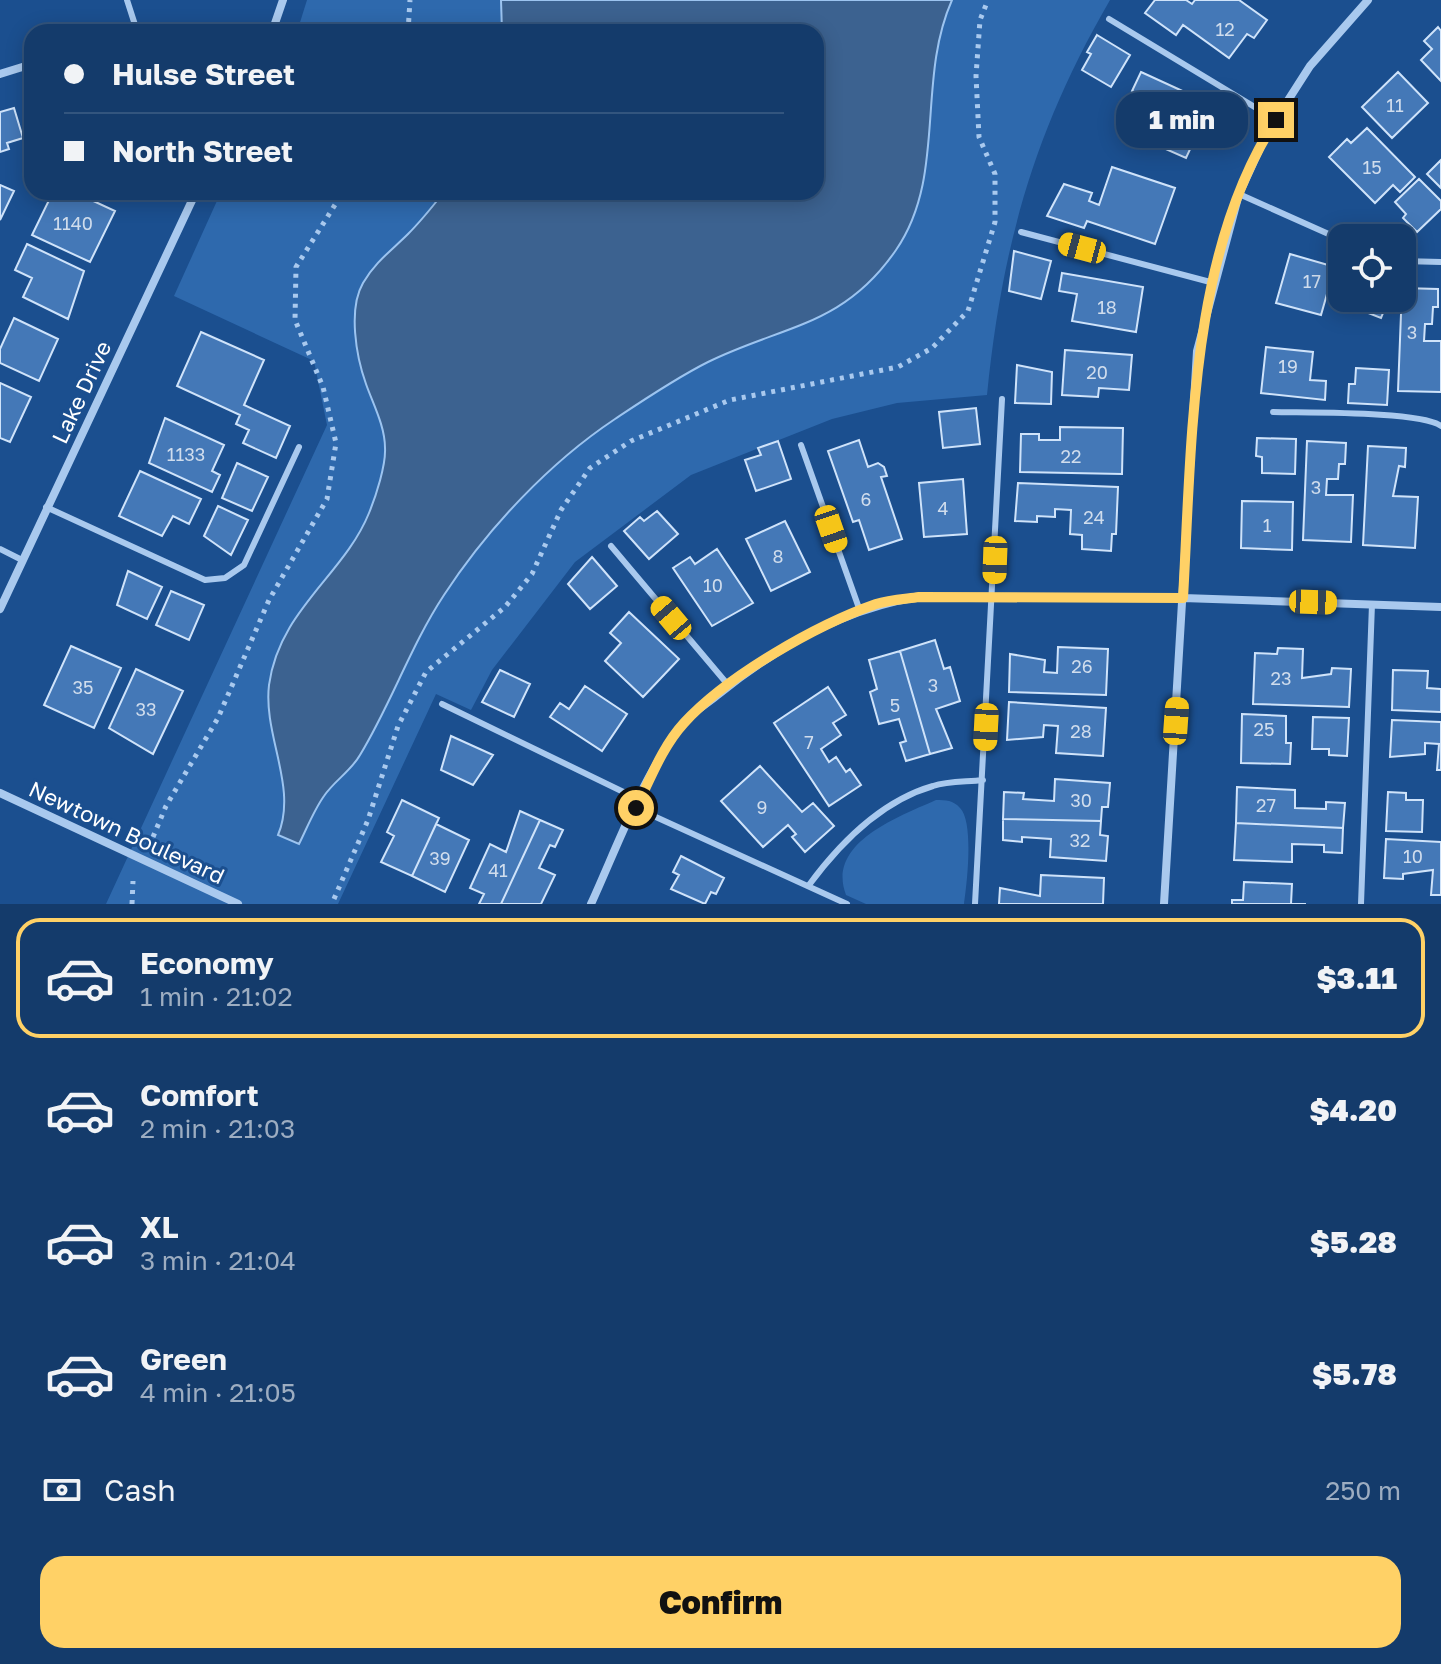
<!DOCTYPE html>
<meta charset="utf-8">
<style>
:root{--surface:#143b6b;--page:#1d4271;--text:#f1f3f6;--muted:#9dadc1;--line:#33557e;--accent:#ffd166}
body{margin:0;font-family:"Golos Text",sans-serif;background:var(--page);color:var(--text);height:100vh;display:flex;flex-direction:column;font-size:30px;white-space:nowrap}
*{box-sizing:border-box;margin:0}
p{font-size:26px;color:var(--muted)}
.icon{flex:none;width:44px;height:44px;fill:none;stroke:currentColor;stroke-width:2;stroke-linecap:round;stroke-linejoin:round}
.map{position:relative;height:904px;overflow:hidden}
.side{display:flex;flex-direction:column;background:var(--surface);flex:1}
.side>*{flex:none}
.hud{position:absolute;left:24px;top:24px;width:800px;height:176px;border-radius:24px;box-shadow:0 4px 20px #0003,0 0 0 2px var(--line);display:grid;align-content:center;height:176px;padding:0 40px;background:var(--surface)}
.buttons{position:absolute;left:1328px;top:224px;display:grid;gap:16px}
.buttons a{display:grid;place-items:center;width:88px;height:88px;border-radius:16px;background:var(--surface);box-shadow:0 4px 20px #0003,0 0 0 2px var(--line);font-size:40px}
.end{position:absolute;width:36px;height:36px;margin:-18px;border:10px solid #ffd166;background:#111;box-shadow:0 0 0 4px #111}
.from{border-radius:50%}
.bubble{position:absolute;height:56px;border-radius:24px;background:var(--surface);box-shadow:0 4px 20px #0003,0 0 0 2px var(--line);font-size:26px;font-weight:800;line-height:56px;text-align:center}
.car{position:absolute;width:24px;height:48px;margin:-24px -12px;border-radius:10px;box-shadow:0 0 6px 2px #0007;background:linear-gradient(#f5c518 24%,#345 0 40%,#f5c518 0 76%,#345 0 86%,#f5c518 0)}
.hud b{display:flex;align-items:center;gap:28px;height:76px;font-size:30px}
.hud b+b{border-top:2px solid var(--line)}
.hud i{width:20px;height:20px;background:var(--text)}
ul{padding:14px 0 0;list-style:none}
li{display:flex;align-items:center;gap:24px;height:120px;margin:0 16px 12px;padding:0 24px;border:4px solid transparent;border-radius:24px}
li div{flex:1}
li b{display:block;font-size:30px}
li em{font-style:normal;font-weight:800}
li.selected{border-color:var(--accent)}
li>.icon{width:72px;height:72px;stroke-width:1.5}
.pay{display:flex;align-items:center;gap:20px;height:88px;padding:0 40px;font-size:30px}
.pay p{margin-inline-start:auto}
.primary-button{display:flex;gap:16px;margin-top:auto;padding:16px 40px}
.primary-button a{flex:1;height:92px;border-radius:24px;background:var(--accent);color:#111;font-size:32px;font-weight:800;line-height:92px;text-align:center}
.map>svg:first-child{display:block}
.green{fill:#2e69ad}
.water{fill:#3c6290;stroke:#9cc4f0;stroke-width:2}
.building{fill:#4478b7;stroke:#cfe3fa;stroke-width:2}
.lines{fill:none;stroke-linecap:round;stroke-linejoin:round}
.path{stroke:#a9c9ee;stroke-width:5;stroke-dasharray:4 6;stroke-linecap:butt}
.lane{stroke:#a9c9ee;stroke-width:6}
.street{stroke:#a9c9ee;stroke-width:8}
.route{stroke:#ffd166;stroke-width:10}
.labels{text-anchor:middle;dominant-baseline:central;stroke-width:6;stroke-linejoin:round;paint-order:stroke}
.number-label{font-size:18px;fill:#d0dded}
.street-label{font-size:22px;fill:#fff;stroke:#1b4f8f}
</style>
<div class="map">
<svg width="1441" height="904" viewBox="0 0 1441 904">
<rect width="100%" height="100%" fill="#1b4f8f"/>
<path class="green" d="M307 0H1110C1034 131 1002 246 987 395L897 403 832 419 691 475 575 562 492 670 471 710 436 694 338 904H106L327 425 314 361 174 296 221 192H816V32H297Z
M936 800C946 800 953 800 960 808 974 822 967 884 964 904H866L846 895C826 843 898 817 936 800Z"/>
<path class="water" d="M501 0H952C916 81 947 176 896 250 843 327 783 325 708 362 676 378 645 399 615 419 549 463 488 528 444 595 411 645 391 704 360 755 351 771 334 781 324 796 314 810 307 828 299 844L278 835C298 787 263 736 269 685 279 610 344 575 369 513 376 496 386 465 385 448 385 426 373 404 366 384 356 356 348 309 363 283 375 262 392 250 408 234 421 221 433 206 444 192H816V32H502Z"/>
<path class="building" d="M1155 0H1186L1192 4 1195 0H1239L1267 20 1254 38 1247 34 1229 58 1183 25 1176 35 1145 13Z
M1438 27 1441 31V81L1421 60 1432 49 1424 41Z
M1097 35 1130 55 1111 87 1082 70 1091 54 1087 52Z
M1141 72 1211 104 1186 158 1127 132 1143 96 1132 91Z
M1398 72 1428 103 1392 138 1362 107Z
M14 108 23 138 7 143 9 149 0 152V112Z
M1367 128 1415 177 1400 192 1393 185 1375 203 1329 157 1347 139 1351 143Z
M1441 160V188L1427 174Z
M1112 167 1175 188 1155 244 1087 221 1084 228 1047 216 1064 184 1092 193 1089 201 1099 205Z
M1419 179 1441 201V209L1417 232 1403 218 1406 214 1395 202Z
M0 185 14 191 0 220Z
M53 192H74L115 211 90 262 32 235Z
M27 244 84 271 68 319 23 297 32 278 15 270Z
M1014 251 1051 261 1041 299 1009 291Z
M1290 254 1342 269V298L1327 294 1321 315 1276 303Z
M1062 273 1143 287 1136 332 1072 321 1077 294 1059 291Z
M1402 288 1438 289V307H1433L1432 324H1425L1424 341H1441V392L1398 391Z
M1353 298H1389L1381 318 1350 306Z
M14 318 58 339 39 381 0 363V349Z
M201 332 264 360 244 405 290 426 276 458 243 443 249 430 236 424 240 415 177 386Z
M1266 347 1313 352 1310 380 1326 381 1325 400 1261 393Z
M1065 350 1132 355 1129 390 1099 388 1098 397 1062 395Z
M1017 365 1052 372 1051 404 1015 403Z
M1356 368 1389 370 1387 405 1348 403 1349 384H1355Z
M0 383 31 397 10 442 0 438Z
M976 408 980 444 943 448 939 412Z
M165 418 224 445 212 471 220 475 212 492 149 463Z
M1060 427 1123 428 1122 474 1020 472 1021 434H1039V440H1060Z
M1257 438 1296 439 1295 474 1262 473V457L1256 456Z
M859 440 868 467 878 463 884 467 887 476 881 477 902 539 869 550 859 520 853 522 828 451Z
M778 441 791 479 756 491 745 460 761 455 758 448Z
M1307 441 1346 443 1345 464H1339L1338 479H1327L1326 495H1353L1351 542 1303 540Z
M1368 446 1406 448 1405 467 1399 466 1393 496 1418 497 1415 548 1363 545Z
M237 463 268 477 252 511 222 498Z
M140 471 201 499 189 524 173 516 162 536 119 516Z
M963 479 967 534 924 537 919 483Z
M1018 483 1118 487 1116 534H1112L1111 551 1082 549V535L1070 534 1071 510 1055 509V517L1037 516V522L1015 521Z
M1242 501 1293 502 1292 550 1241 548Z
M218 506 248 520 231 555 204 536Z
M657 511 678 534 649 559 624 531 640 517 644 521Z
M785 521 810 572 771 591 746 539Z
M717 549 753 603 712 626 673 568 690 557 695 564Z
M592 557 617 586 590 609 568 584Z
M128 571 162 587 147 619 117 605Z
M171 591 204 605 189 640 156 625Z
M629 612 679 659 643 697 605 661 621 643 610 633Z
M935 640 944 669 950 667 960 701 936 709 952 748 930 754 900 651Z
M71 646 121 668 94 728 44 705Z
M1058 647 1108 649 1106 695 1009 692 1010 654 1045 660 1044 672 1057 673Z
M1278 648 1303 649 1302 678 1331 674 1332 668 1351 669 1349 707 1253 704 1255 653 1277 654Z
M900 651 930 754 906 761 900 743 906 741 899 719 879 724 870 692 877 689 869 660Z
M136 669 183 691 153 754 109 728Z
M500 670 530 684 514 717 482 702Z
M1393 670 1428 671 1427 688 1441 689V712L1392 710Z
M585 686 627 714 602 751 550 717 560 703 569 709Z
M828 687 846 715 833 723 841 735 821 749 829 762 836 757 846 772 850 769 861 785 829 806 774 723Z
M1009 702 1106 708 1103 756 1056 753 1058 726 1044 725 1043 737 1007 740Z
M1242 714 1286 716V743H1291L1290 764 1241 763Z
M1313 717 1349 718 1347 756 1329 755V749H1312Z
M1392 720 1441 722V770H1437L1439 744 1425 743V754L1390 757Z
M451 736 493 755 473 785 441 770Z
M760 766 802 812 813 803 834 826 805 852 792 837 796 834 788 825 763 847 721 801Z
M1055 779 1110 783 1108 807H1102L1101 821 1003 819 1004 792 1024 793 1023 799 1054 801Z
M1237 787 1295 790V808L1326 809V802L1345 803 1343 828 1236 823Z
M1388 792 1406 793V800H1423L1422 832 1386 831Z
M402 800 439 818 412 876 381 862 394 836 387 832Z
M520 811 540 820 501 904H479L484 894 470 888 490 844 506 852Z
M1003 819 1101 821 1100 835 1108 836 1106 861 1050 857 1051 839 1022 837V842L1003 840Z
M540 820 563 830 555 847 550 845 539 868 555 875 541 904H501Z
M1236 823 1343 828 1342 853 1324 852V845L1292 844V862L1234 860Z
M436 824 469 840 445 892 412 876Z
M1386 839 1441 842V895H1431L1433 870 1403 874V879L1384 878Z
M681 856 724 878 716 894 711 892 705 904 671 889 679 875 673 872Z
M1041 875 1104 878 1103 904H999L1000 888 1040 896Z
M1244 882 1292 884 1291 904H1306H1232V900H1243Z"/>
<g class="lines">
<path class="path" d="M408 32 410 0
M153 837 166 806 218 718 269 600 327 499 336 443 323 387 295 320 296 267 343 192
M334 899 368 820 398 726 426 672 505 607 532 574 561 510 590 468 631 441 730 400 898 367 932 348 968 311 995 222V174L979 137 976 76 980 20 988 0
M132 904 133 881"/>
<path class="lane" d="M127 0 137 31
M1109 19 1276 120
M1239 194 1342 240
M1021 232 1214 283
M1402 261 1441 262
M1273 412C1303 413 1422 411 1441 426
M801 445 860 611
M46 507 205 580 225 578 244 565 299 447
M611 546 729 686
M0 549 22 560
M442 704 640 800
M636 808 847 904
M809 885C840 843 881 801 933 786 948 781 967 782 983 780
M975 904 1002 399
M1361 904 1372 604"/>
<path class="street" d="M135 32H138
M272 32 283 0
M0 74 32 64
M0 609 196 192
M0 793 238 904
M591 904C618 845 642 777 682 725 691 713 707 704 719 694 777 647 844 608 919 597L1183 598 1441 607
M1164 904 1197 351 1239 194 1267 133 1310 66 1368 0"/>
</g>
<g class="lines">
<path class="route" d="M636 808C650 780 662 747 684 723 727 676 816 625 876 604 889 600 905 599 919 597L1183 598C1192 445 1189 253 1276 120"/>
</g>
<g class="labels">
<g class="number-label">
<text x="1225" y="29">12</text>
<text x="1395" y="105">11</text>
<text x="1372" y="167">15</text>
<text x="73" y="223">1140</text>
<text x="1312" y="281">17</text>
<text x="1107" y="307">18</text>
<text x="1412" y="332">3</text>
<text x="1288" y="366">19</text>
<text x="1097" y="372">20</text>
<text x="186" y="454">1133</text>
<text x="1071" y="456">22</text>
<text x="1316" y="487">3</text>
<text x="866" y="499">6</text>
<text x="943" y="508">4</text>
<text x="1094" y="517">24</text>
<text x="1267" y="525">1</text>
<text x="778" y="556">8</text>
<text x="713" y="585">10</text>
<text x="1082" y="666">26</text>
<text x="1281" y="678">23</text>
<text x="933" y="685">3</text>
<text x="83" y="687">35</text>
<text x="895" y="705">5</text>
<text x="146" y="709">33</text>
<text x="1264" y="729">25</text>
<text x="1081" y="731">28</text>
<text x="809" y="742">7</text>
<text x="1081" y="800">30</text>
<text x="1266" y="805">27</text>
<text x="762" y="807">9</text>
<text x="1080" y="840">32</text>
<text x="1413" y="856">10</text>
<text x="440" y="858">39</text>
<text x="498" y="870">41</text>
</g>
<g class="street-label">
<text transform="translate(81 392) rotate(-65)">Lake Drive</text>
<text transform="translate(127 832) rotate(25)">Newtown Boulevard</text>
</g>
</g>
</svg>
<div class="buttons">
<a><svg class="icon" aria-label="locate" viewBox="0 0 24 24"><circle cx="12" cy="12" r="6"/><path d="M12 2v4M12 18v4M2 12h4M18 12h4"/></svg></a>
</div>
<i class="end from" style="left:636px;top:808px"></i>
<i class="end" style="left:1276px;top:120px"></i>
<div class="bubble" style="left:1116px;top:92px;width:132px">1 min</div>
<i class="car" style="left:1082px;top:248px;rotate:285deg"></i>
<i class="car" style="left:831px;top:529px;rotate:161deg"></i>
<i class="car" style="left:995px;top:560px;rotate:182deg"></i>
<i class="car" style="left:1313px;top:602px;rotate:92deg"></i>
<i class="car" style="left:671px;top:618px;rotate:320deg"></i>
<i class="car" style="left:1176px;top:721px;rotate:4deg"></i>
<i class="car" style="left:986px;top:727px;rotate:183deg"></i>
<div class="hud">
<b><i class="from"></i>Hulse Street</b>
<b><i></i>North Street</b>
</div>
</div>
<section class="side">
<ul>
<li class="selected"><svg class="icon" aria-label="car" viewBox="0 0 24 24"><path d="M5 17H2v-5l4-1 3-4h7l3 4 3 1v5h-3M9 17h6M6 11h13"/><circle cx="7" cy="17" r="2"/><circle cx="17" cy="17" r="2"/></svg><div><b>Economy</b><p>1 min · 21:02</p></div><em>$3.11</em></li>
<li><svg class="icon" aria-label="car" viewBox="0 0 24 24"><path d="M5 17H2v-5l4-1 3-4h7l3 4 3 1v5h-3M9 17h6M6 11h13"/><circle cx="7" cy="17" r="2"/><circle cx="17" cy="17" r="2"/></svg><div><b>Comfort</b><p>2 min · 21:03</p></div><em>$4.20</em></li>
<li><svg class="icon" aria-label="car" viewBox="0 0 24 24"><path d="M5 17H2v-5l4-1 3-4h7l3 4 3 1v5h-3M9 17h6M6 11h13"/><circle cx="7" cy="17" r="2"/><circle cx="17" cy="17" r="2"/></svg><div><b>XL</b><p>3 min · 21:04</p></div><em>$5.28</em></li>
<li><svg class="icon" aria-label="car" viewBox="0 0 24 24"><path d="M5 17H2v-5l4-1 3-4h7l3 4 3 1v5h-3M9 17h6M6 11h13"/><circle cx="7" cy="17" r="2"/><circle cx="17" cy="17" r="2"/></svg><div><b>Green</b><p>4 min · 21:05</p></div><em>$5.78</em></li>
</ul>
<div class="pay"><svg class="icon" aria-label="cash" viewBox="0 0 24 24"><path d="M3 7h18v10H3z"/><circle cx="12" cy="12" r="2"/></svg>Cash<p>250 m</p></div>
<div class="primary-button"><a>Confirm</a></div>
</section>
